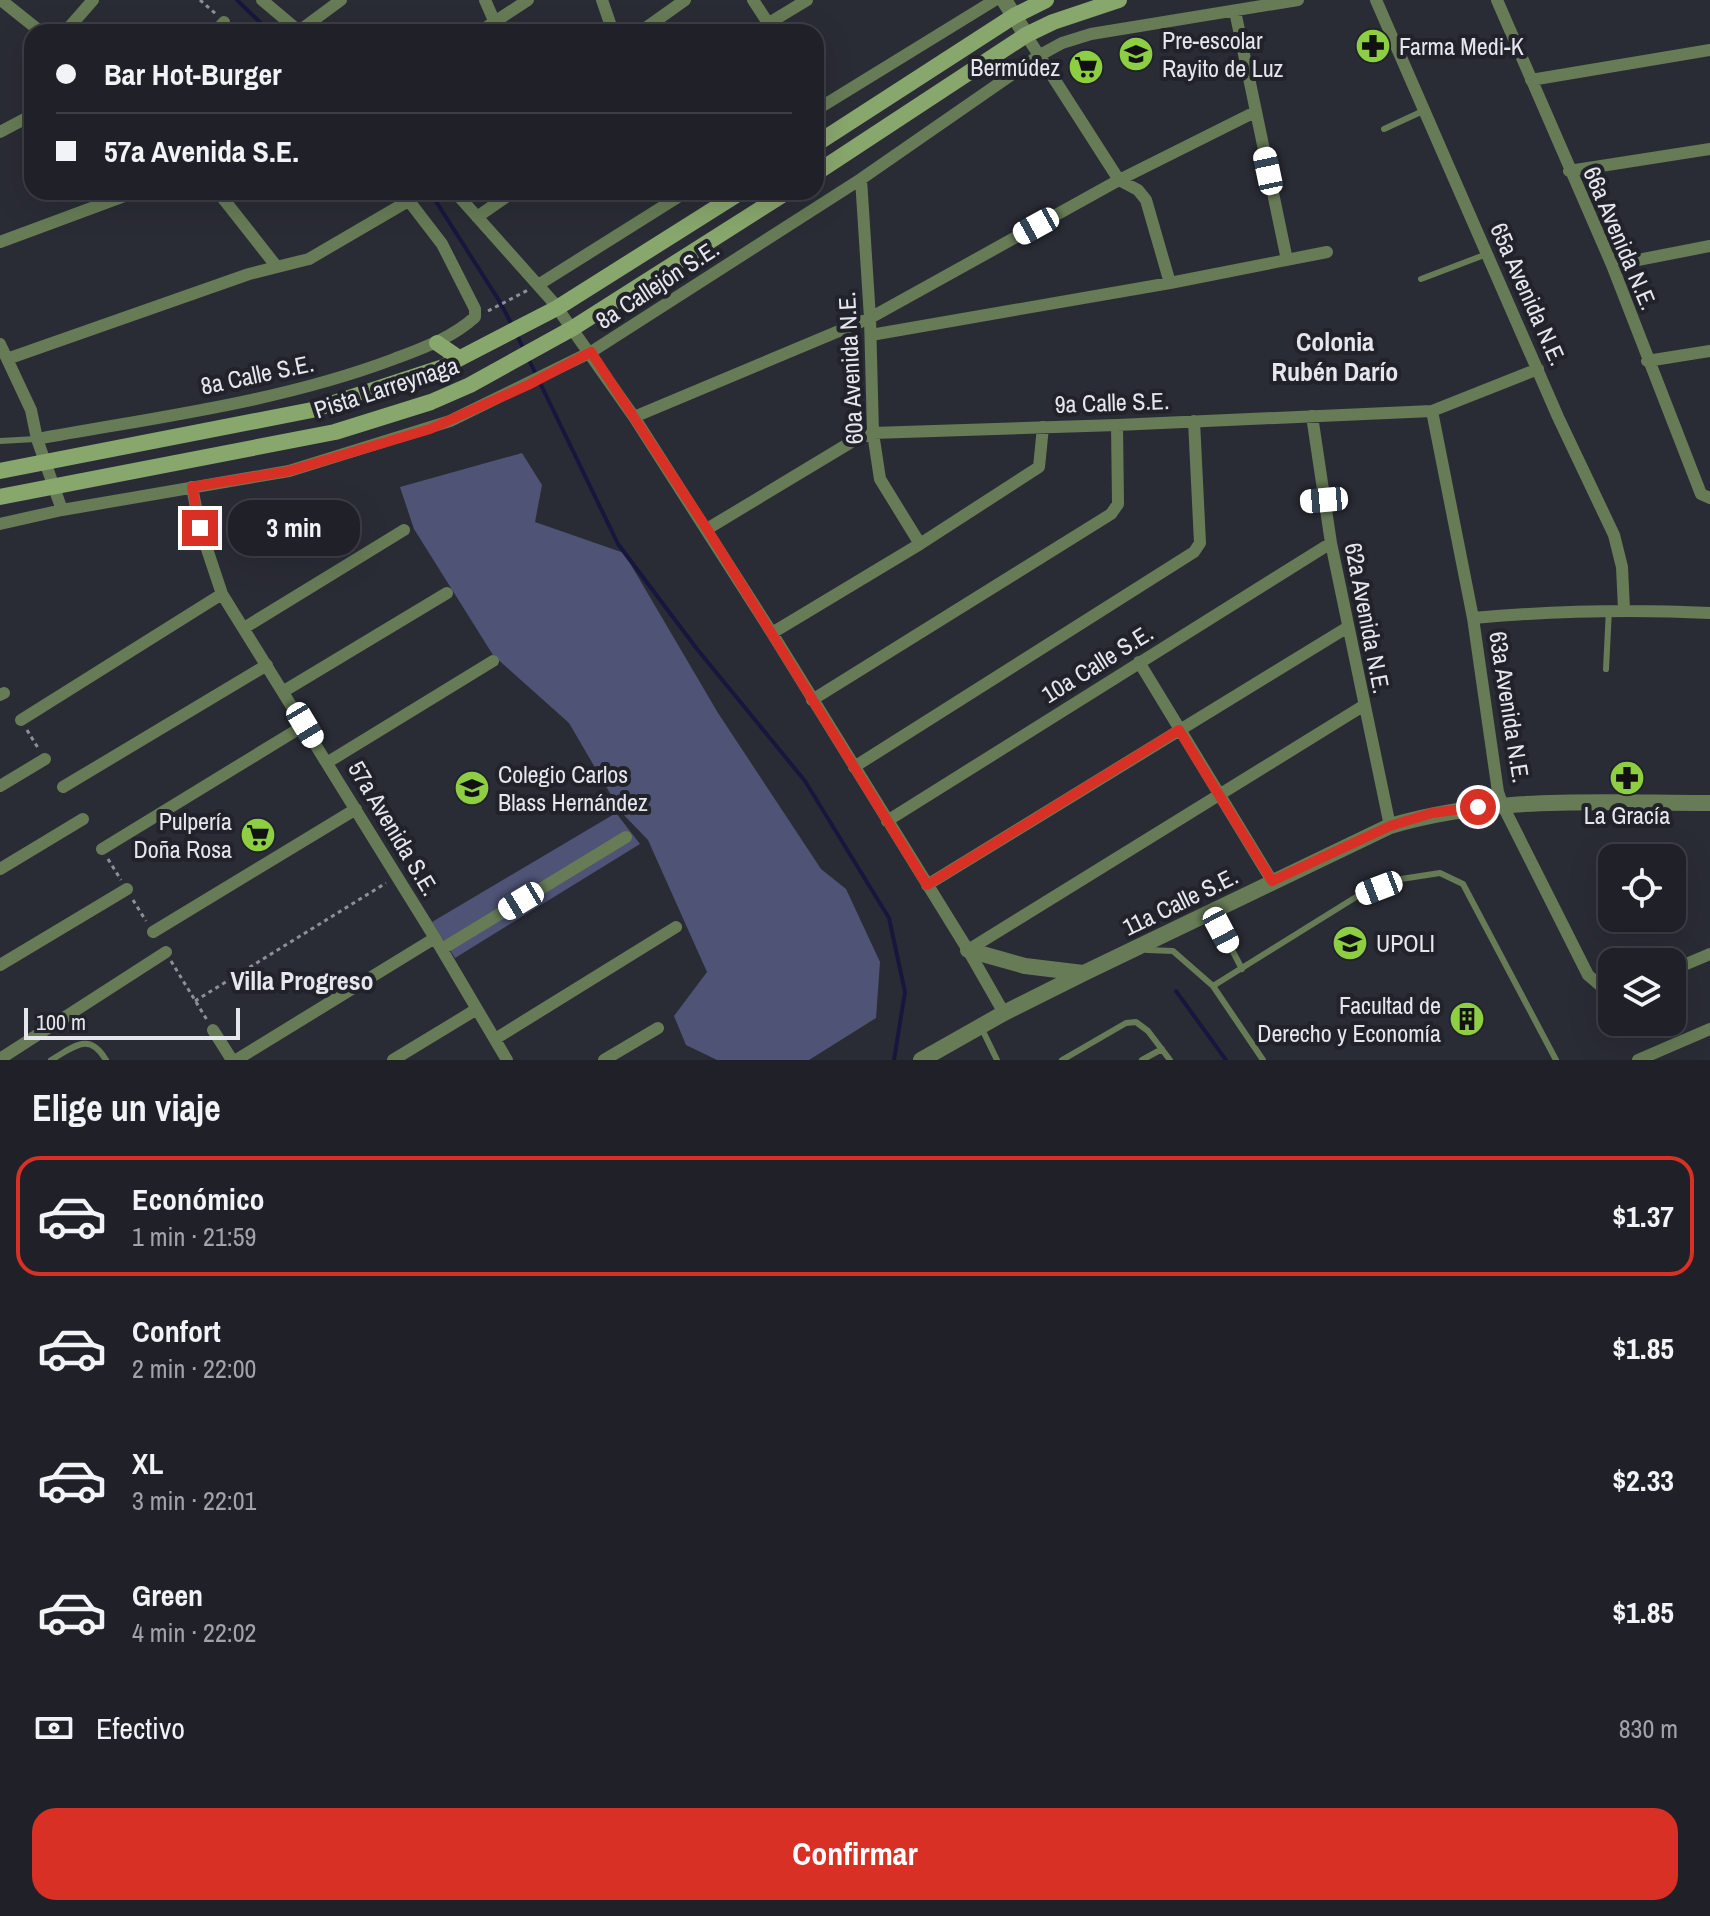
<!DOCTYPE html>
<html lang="es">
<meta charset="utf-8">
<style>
:root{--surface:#202128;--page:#282930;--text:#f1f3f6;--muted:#a2a3a8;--line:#3d3e45;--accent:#d93025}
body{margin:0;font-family:"Archivo Narrow",sans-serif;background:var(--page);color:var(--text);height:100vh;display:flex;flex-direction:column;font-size:30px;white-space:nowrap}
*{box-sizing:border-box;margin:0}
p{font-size:26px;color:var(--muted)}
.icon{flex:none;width:44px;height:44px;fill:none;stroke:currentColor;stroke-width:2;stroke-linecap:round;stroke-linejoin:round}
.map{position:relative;height:1060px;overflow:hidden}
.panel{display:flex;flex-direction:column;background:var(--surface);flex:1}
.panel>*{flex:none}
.banner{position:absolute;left:24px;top:24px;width:800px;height:176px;border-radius:24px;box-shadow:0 8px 32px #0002,0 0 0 2px var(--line);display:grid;align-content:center;height:176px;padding:0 32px;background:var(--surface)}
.controls{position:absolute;left:1598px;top:844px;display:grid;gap:16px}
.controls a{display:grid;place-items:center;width:88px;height:88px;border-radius:16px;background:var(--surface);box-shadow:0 8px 32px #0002,0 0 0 2px var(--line);font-size:40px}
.scale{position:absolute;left:24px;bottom:20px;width:216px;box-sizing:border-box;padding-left:8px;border:4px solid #e6e7ed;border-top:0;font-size:22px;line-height:28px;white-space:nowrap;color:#e6e7ed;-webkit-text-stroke:6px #21222a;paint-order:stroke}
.end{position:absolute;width:36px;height:36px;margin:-18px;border:10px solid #d93025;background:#fff;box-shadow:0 0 0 4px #fff}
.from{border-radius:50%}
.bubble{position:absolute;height:56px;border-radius:24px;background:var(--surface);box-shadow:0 8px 32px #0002,0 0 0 2px var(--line);font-size:26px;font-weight:700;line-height:56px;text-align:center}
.car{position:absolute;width:24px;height:48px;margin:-24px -12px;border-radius:10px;box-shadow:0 0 6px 2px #0007;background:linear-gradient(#fff 24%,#345 0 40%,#fff 0 76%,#345 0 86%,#fff 0)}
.banner b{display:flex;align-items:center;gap:28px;height:76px;font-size:30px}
.banner b+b{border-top:2px solid var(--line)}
.banner i{width:20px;height:20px;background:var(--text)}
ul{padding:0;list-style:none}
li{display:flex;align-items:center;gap:24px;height:120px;margin:0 16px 12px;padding:0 16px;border:4px solid transparent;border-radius:24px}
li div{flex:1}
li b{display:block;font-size:30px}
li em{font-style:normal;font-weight:700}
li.active{border-color:var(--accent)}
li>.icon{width:72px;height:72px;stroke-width:1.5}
h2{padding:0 32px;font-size:36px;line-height:96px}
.pay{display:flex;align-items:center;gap:20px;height:88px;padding:0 32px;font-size:30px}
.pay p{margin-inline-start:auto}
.primary-button{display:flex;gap:16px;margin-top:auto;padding:16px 32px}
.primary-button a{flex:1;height:92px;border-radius:24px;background:var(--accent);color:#fff;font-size:32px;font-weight:700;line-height:92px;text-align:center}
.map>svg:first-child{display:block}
.green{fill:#4f5375}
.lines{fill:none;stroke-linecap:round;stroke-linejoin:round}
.stream{stroke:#17173d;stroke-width:4}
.path{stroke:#8e9097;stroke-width:3;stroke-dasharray:4 4;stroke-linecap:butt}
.service{stroke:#677b56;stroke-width:6}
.minor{stroke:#677b56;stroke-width:12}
.tertiary{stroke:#677b56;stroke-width:16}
.secondary{stroke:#88a76c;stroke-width:16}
.route{stroke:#d93025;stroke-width:10}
.labels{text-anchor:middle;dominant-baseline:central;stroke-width:8;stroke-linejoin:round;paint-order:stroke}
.poi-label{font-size:24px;fill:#e6e7ed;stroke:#21222a;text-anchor:start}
.street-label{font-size:24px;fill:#e6e7ed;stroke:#21222a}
.neighbourhood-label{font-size:26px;font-weight:bold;fill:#e6e7ed;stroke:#21222a}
</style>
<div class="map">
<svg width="1710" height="1060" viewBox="0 0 1710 1060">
<rect width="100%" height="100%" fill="#2a2c35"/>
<path class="green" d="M522 453 542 485 535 522 624 553 718 713 821 869 846 889 880 962 876 1018 809 1060H717L686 1045 674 1016 707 972 648 840 621 812 569 723 493 655 414 529 400 487Z
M616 813 640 844 455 958 432 922Z"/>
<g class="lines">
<path class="stream" d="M237 0 270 32
M430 192 500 302 512 325
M516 333 524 350
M528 358 618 544 697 649 805 781 889 918 905 992 894 1060
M1176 991 1226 1060"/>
<path class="path" d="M200 0 216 14
M488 311 528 290
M27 730 38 748
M108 859 121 880
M133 900 146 921
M171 961 207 1020
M195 1001 386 883"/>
<path class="service" d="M1384 129 1423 111
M1421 279 1487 254
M0 441 36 439
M1305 502 1324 500
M1606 669 1609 609
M1209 917 1219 925 1242 969
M1147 950 1173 951 1213 986
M981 1027 997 1060
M51 1060C74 1047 89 1031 106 1060
M1062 1060 1126 1023 1136 1022 1148 1031 1170 1060
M1142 1060 1162 1049
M1263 1060 1213 986 1356 897 1401 879 1440 873 1463 884 1556 1060"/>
<path class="minor" d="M1 0 41 32
M262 0 300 32
M485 0 499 32
M602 0 613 32
M753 0 768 23
M1376 0 1558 417 1614 535 1622 567 1624 609
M1497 0 1612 265 1701 494 1710 498
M1235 11 1287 260
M299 31 341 0
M65 32 93 0
M215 32 224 22
M479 32 528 0
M640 32 685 0
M754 32 807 0
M1026 35 1119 180 1138 190 1146 200 1170 283
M1531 80 1710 50
M816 110 995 0
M0 132 32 115
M1569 171 1710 149
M861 179 870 318 873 433 880 479 920 544
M218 192 277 267
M455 192 553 302 634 417 772 633 968 950 1004 1013
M477 217 513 192
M0 242 135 192
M1612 265 1710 246
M538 285 686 192
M871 335 1170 283 1327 252
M0 344 31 410 37 439 62 510
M7 359 249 274 309 259 410 200
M1647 361 1710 351
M1432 411 1473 618 1498 792 1502 804 1588 975 1602 987 1612 989
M1312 416 1331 543 1390 826
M634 417 870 318 1119 180 1255 112
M37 439C157 417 280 402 394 359 423 348 452 338 475 317V309L442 244 402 192
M192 487 200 528 222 594 435 938 507 1060
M0 524 62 510 289 471 450 421 591 352 861 179 1040 55 1062 43 1091 34 1298 0
M707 529 853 441 873 433 1117 425 1432 411 1538 369
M1473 618C1552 611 1630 609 1710 613
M244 628 404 530
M772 633 920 544 1039 467 1043 427
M1139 662 1272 881
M284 691 447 593
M0 695 4 693
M812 700 1111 514 1118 504 1117 425
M21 720 222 594
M328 762 493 661
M854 767 1194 552 1200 543 1194 421
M0 786 45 759
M63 787 267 665
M887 821 1331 543
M102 849 305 725
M0 869 83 819
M927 885 1348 627
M153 932 356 809
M442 949 626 837
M968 950 1363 706
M0 965 127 889
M1672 970 1710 954
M213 1030 232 1060
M495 1039 676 927
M0 1059 166 952
M236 1060 435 938
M393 1060 477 1009
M604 1060 658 1028
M1638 1060 1710 1029"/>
<path class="tertiary" d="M1004 0 1026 35
M968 950 1025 966 1083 973
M921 1060 1004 1013 1084 973 1390 826C1493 795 1603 803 1710 803"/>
<path class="secondary" d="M816 144 1014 16 1046 0
M816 173 1026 35 1053 22 1119 0
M437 343 459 358
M0 471 312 410 443 367 557 308 741 192
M0 497 335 432 431 402 470 385 573 328 787 192"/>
</g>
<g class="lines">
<path class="route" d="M200 528 192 487 289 471 430 429 528 385 591 352 707 529 927 885 1179 730 1272 881 1390 826 1432 813 1478 807"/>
</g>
<defs>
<symbol id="pharmacy-disc" viewBox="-11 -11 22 22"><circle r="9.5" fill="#8ece43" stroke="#21222a"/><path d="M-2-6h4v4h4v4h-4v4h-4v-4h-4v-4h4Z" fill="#111"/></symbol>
<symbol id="school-disc" viewBox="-11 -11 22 22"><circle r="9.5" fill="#8ece43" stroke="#21222a"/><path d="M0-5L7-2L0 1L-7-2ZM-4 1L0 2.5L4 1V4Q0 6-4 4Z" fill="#111"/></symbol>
<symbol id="supermarket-disc" viewBox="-11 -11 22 22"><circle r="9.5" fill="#8ece43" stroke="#21222a"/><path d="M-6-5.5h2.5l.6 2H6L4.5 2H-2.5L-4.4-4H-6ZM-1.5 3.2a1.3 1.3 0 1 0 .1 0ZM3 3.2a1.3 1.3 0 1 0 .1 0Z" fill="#111"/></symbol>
<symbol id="university-disc" viewBox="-11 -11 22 22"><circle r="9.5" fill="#8ece43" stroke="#21222a"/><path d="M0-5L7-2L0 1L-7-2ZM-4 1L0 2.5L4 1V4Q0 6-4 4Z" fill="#111"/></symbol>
<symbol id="building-disc" viewBox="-11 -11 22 22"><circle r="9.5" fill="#8ece43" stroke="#21222a"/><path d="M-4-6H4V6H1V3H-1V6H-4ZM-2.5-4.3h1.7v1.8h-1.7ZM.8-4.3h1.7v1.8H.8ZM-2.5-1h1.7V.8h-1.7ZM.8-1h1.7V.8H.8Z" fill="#111"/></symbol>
</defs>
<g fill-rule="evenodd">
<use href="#pharmacy-disc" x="1353" y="26" width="40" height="40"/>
<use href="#school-disc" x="1116" y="34" width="40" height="40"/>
<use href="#supermarket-disc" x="1066" y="47" width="40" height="40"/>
<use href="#pharmacy-disc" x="1607" y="758" width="40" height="40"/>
<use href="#school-disc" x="452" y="768" width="40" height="40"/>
<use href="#supermarket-disc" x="238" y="815" width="40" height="40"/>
<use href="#university-disc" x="1330" y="923" width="40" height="40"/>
<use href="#building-disc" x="1447" y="999" width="40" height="40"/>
</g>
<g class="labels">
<g class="poi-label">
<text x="1162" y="40">Pre-escolar<tspan x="1162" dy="28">Rayito de Luz</tspan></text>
<text x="1399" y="46">Farma Medi-K</text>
<text x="1060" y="67" text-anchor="end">Bermúdez</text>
<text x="498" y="774">Colegio Carlos<tspan x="498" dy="28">Blass Hernández</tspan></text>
<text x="1627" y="815" text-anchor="middle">La Gracía</text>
<text x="232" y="821" text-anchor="end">Pulpería<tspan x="232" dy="28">Doña Rosa</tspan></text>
<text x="1376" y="943">UPOLI</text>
<text x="1441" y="1005" text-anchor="end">Facultad de<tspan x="1441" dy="28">Derecho y Economía</tspan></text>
</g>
<g class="street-label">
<text transform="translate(1621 238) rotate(67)">66a Avenida N.E.</text>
<text transform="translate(657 284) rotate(-33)">8a Callejón S.E.</text>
<text transform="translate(1529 294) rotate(66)">65a Avenida N.E.</text>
<text transform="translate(850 368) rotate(-93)">60a Avenida N.E.</text>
<text transform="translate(257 374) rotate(-12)">8a Calle S.E.</text>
<text transform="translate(386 387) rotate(-18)">Pista Larreynaga</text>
<text transform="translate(1112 402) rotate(-2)">9a Calle S.E.</text>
<text transform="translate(1368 618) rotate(79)">62a Avenida N.E.</text>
<text transform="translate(1097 663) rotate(-32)">10a Calle S.E.</text>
<text transform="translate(1510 707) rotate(81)">63a Avenida N.E.</text>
<text transform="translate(394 828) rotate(59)">57a Avenida S.E.</text>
<text transform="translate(1180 901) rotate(-26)">11a Calle S.E.</text>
</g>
<g class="neighbourhood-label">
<text x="1335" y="341">Colonia<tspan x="1335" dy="30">Rubén Darío</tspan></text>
<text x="302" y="980">Villa Progreso</text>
</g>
</g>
</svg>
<div class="controls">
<a><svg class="icon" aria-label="locate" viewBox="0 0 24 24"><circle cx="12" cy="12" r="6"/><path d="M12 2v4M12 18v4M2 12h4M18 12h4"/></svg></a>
<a><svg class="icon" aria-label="layers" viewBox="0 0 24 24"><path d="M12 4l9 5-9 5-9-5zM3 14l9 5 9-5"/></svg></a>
</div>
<div class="scale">100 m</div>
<i class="end from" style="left:1478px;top:807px"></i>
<i class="end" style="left:200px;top:528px"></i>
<div class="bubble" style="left:228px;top:500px;width:132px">3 min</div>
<i class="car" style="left:1268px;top:171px;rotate:348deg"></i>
<i class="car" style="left:1036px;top:226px;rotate:241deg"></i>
<i class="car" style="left:1324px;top:500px;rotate:265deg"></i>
<i class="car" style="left:305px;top:725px;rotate:149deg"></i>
<i class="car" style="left:1379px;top:888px;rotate:249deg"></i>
<i class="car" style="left:521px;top:901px;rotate:239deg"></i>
<i class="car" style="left:1221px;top:930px;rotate:152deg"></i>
<div class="banner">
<b><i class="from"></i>Bar Hot-Burger</b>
<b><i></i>57a Avenida S.E.</b>
</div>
</div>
<section class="panel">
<h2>Elige un viaje</h2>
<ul>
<li class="active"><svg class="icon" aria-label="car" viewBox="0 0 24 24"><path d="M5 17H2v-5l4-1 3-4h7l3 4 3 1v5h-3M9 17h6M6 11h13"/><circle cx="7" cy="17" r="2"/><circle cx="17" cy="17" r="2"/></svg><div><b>Económico</b><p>1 min · 21:59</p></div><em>$1.37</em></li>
<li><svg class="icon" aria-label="car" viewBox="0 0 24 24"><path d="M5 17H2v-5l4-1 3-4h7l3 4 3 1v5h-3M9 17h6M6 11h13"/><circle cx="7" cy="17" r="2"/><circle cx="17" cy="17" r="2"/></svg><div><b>Confort</b><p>2 min · 22:00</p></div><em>$1.85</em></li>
<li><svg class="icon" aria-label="car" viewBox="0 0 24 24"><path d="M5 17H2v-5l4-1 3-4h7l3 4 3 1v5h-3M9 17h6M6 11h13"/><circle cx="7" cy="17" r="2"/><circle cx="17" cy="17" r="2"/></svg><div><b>XL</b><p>3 min · 22:01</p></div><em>$2.33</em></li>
<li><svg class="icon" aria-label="car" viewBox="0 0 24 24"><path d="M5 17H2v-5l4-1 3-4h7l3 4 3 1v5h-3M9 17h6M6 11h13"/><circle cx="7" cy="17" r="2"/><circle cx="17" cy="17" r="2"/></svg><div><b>Green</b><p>4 min · 22:02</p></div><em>$1.85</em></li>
</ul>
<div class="pay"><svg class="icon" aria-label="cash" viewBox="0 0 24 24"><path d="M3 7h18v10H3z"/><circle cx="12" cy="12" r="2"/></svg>Efectivo<p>830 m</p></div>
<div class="primary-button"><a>Confirmar</a></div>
</section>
